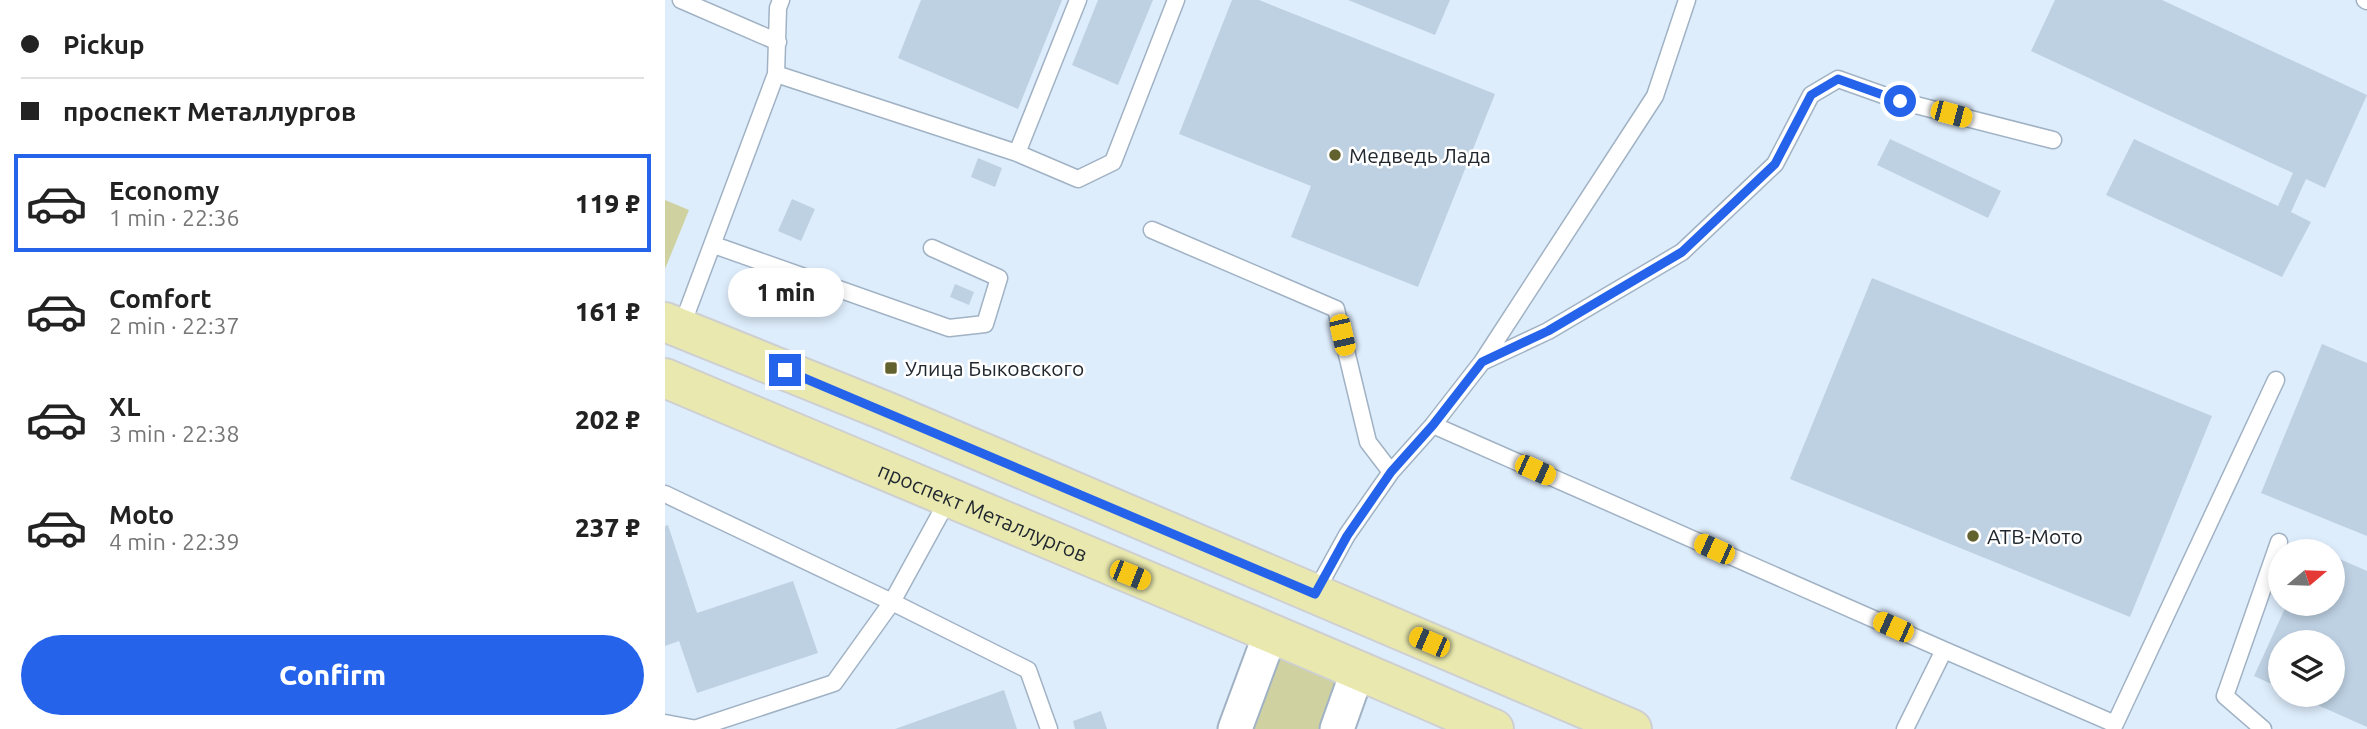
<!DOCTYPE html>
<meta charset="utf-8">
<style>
:root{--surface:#fff;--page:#f2f2f2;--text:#222;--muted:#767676;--line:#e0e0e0;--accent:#2563eb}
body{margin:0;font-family:Ubuntu,sans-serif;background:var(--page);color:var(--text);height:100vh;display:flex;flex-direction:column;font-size:26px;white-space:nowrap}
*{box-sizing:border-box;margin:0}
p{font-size:23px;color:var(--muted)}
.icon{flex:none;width:38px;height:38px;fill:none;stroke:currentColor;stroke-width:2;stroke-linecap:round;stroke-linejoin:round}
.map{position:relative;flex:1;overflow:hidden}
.sheet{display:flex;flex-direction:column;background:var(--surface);width:665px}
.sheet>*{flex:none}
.banner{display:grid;align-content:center;height:154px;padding:0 21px;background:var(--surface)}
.needle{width:46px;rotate:71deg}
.fabs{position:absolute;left:1603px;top:539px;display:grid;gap:14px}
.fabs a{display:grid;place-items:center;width:77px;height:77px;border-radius:50%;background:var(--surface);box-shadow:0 4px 10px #0003;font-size:35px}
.end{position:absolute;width:32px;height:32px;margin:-16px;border:9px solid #2563eb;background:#fff;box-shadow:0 0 0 4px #fff}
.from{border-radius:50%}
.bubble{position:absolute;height:49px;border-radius:24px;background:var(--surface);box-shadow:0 4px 10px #0003;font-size:23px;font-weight:800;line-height:49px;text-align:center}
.car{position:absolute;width:21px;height:42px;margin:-21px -10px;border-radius:9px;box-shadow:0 0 5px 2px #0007;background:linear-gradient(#f5c518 24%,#345 0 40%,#f5c518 0 76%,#345 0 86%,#f5c518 0)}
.banner b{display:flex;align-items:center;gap:24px;height:66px;font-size:26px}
.banner b+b{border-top:2px solid var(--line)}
.banner i{width:18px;height:18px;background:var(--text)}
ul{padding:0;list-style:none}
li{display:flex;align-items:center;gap:21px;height:98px;margin:0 14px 10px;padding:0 7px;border:4px solid transparent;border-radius:0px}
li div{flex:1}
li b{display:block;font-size:26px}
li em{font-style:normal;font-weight:800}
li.current{border-color:var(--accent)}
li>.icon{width:63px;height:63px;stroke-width:1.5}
.cta{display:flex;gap:14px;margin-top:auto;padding:14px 21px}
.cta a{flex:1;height:80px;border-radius:42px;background:var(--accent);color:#fff;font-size:28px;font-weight:800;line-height:80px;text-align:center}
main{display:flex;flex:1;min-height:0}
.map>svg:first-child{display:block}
.green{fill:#cfd1a0}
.building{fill:#bed1e3}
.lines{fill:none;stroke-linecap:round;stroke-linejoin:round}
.lane-casing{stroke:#a0b2c4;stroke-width:19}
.street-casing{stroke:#a0b2c4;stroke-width:37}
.primary-casing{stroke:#cecfd1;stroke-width:42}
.lane{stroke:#fff;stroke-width:16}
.street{stroke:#fff;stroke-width:33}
.primary{stroke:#e9e9af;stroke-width:38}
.route{stroke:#2563eb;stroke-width:9}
.poi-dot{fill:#62622f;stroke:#fff;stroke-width:2.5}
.labels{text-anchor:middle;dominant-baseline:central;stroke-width:5;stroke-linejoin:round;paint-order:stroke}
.poi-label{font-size:21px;fill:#20272e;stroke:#fff;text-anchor:start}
.street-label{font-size:21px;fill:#20272e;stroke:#fff}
</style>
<main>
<section class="sheet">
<div class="banner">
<b><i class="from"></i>Pickup</b>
<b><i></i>проспект Металлургов</b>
</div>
<ul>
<li class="current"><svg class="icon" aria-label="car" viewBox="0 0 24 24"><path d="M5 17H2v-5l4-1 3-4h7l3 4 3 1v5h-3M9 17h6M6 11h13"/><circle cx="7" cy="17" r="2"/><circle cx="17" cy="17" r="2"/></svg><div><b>Economy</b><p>1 min · 22:36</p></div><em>119 ₽</em></li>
<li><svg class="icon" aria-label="car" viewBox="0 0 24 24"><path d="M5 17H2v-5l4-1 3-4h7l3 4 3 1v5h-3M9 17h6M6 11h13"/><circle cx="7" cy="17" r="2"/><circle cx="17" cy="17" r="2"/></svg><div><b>Comfort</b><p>2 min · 22:37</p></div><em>161 ₽</em></li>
<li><svg class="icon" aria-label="car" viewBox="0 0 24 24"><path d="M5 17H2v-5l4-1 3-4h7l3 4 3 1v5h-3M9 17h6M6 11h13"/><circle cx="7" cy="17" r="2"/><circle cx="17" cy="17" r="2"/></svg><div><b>XL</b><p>3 min · 22:38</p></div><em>202 ₽</em></li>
<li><svg class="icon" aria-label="car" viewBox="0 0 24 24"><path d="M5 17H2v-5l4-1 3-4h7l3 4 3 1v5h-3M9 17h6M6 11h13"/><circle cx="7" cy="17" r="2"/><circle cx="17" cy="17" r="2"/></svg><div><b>Moto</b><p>4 min · 22:39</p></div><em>237 ₽</em></li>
</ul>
<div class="cta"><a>Confirm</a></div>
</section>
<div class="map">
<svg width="1702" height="729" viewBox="0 0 1702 729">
<rect width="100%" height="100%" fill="#deedfc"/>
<path class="green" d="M0 200 24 210 0 269Z
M606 632 693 670 672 729H570Z"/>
<path class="building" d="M256 0H397L353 109 233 58Z
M433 0H488L453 85 407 65Z
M567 0H594L830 94 753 287 626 237 646 186 514 134Z
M683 0H785L770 35Z
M1390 0H1497L1702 95 1660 188 1641 179 1626 212 1646 222 1617 277 1441 195 1469 139 1613 206 1628 173 1366 51Z
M1225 139 1336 191 1323 218 1212 165Z
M313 158 337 168 330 187 306 177Z
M127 199 150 209 136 241 113 231Z
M1207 278 1547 416 1465 617 1125 479Z
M290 284 309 292 304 305 285 297Z
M1657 344 1702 363V536L1596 493Z
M3 525 32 613 128 581 153 653 32 693 14 641 0 646V526Z
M1668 556 1702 571V727L1630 695H1668V642H1615V688L1589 676 1622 604H1668Z
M339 690 352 729H230Z
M436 711 442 729H410L408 721Z"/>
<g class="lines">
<defs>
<path id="lane" d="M16 0 113 42
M1700 0 1702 1
M111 74 352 153 413 179 448 162 511 0
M352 153 413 0
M487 230 671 309 703 442 726 472
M49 245 284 328 320 324 334 278 267 248
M16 328 111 74 113 8 116 0
M817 362 883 331 1017 252 1110 164 1146 95 1173 79 1235 101 1388 140
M768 425 1279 650
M0 494 227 602 169 683 32 728
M284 498 227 602 363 670 384 729
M650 593 682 535 726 472 768 425 817 362 990 96 1022 0
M0 723 32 729
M1240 729 1279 650 1450 724 1611 380
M1598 729 1560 696 1614 542"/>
<path id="street" d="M570 729 606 632
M672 729 693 670"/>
<g id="primary">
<path d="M0 322 223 412 967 729"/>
<path id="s1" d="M0 378C276 495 554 609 829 729"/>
</g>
</defs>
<use href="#lane" class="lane-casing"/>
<use href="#street" class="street-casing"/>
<use href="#primary" class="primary-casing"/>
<use href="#lane" class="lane"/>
<use href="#street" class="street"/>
<use href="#primary" class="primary"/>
</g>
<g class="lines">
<path class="route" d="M120 370 650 594 682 536 726 472 768 425 817 362 883 331 1017 252 1110 164 1146 95 1173 79 1235 101"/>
</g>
<g class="poi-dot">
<circle cx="670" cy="155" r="7"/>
<rect x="219" y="361" width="14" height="14" rx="3.5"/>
<circle cx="1308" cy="536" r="7"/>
</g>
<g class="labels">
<g class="poi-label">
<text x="684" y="155">Медведь Лада</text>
<text x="240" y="368">Улица Быковского</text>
<text x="1322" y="536">АТВ-Мото</text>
</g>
<g class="street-label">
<text stroke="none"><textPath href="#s1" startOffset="345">проспект Металлургов</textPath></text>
</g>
</g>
</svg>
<div class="fabs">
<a><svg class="needle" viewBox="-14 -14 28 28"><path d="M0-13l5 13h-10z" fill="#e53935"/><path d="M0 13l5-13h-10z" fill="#767676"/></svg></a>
<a><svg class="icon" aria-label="layers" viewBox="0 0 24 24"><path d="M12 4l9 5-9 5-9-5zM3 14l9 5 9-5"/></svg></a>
</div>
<i class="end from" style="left:1235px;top:101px"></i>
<i class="end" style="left:120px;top:370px"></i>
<div class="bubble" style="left:63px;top:268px;width:116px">1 min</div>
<i class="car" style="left:1286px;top:114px;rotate:105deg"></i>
<i class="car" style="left:677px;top:335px;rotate:167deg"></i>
<i class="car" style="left:870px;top:470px;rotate:114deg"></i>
<i class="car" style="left:1049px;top:549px;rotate:294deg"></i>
<i class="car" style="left:465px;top:575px;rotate:112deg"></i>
<i class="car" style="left:1228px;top:627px;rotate:294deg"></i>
<i class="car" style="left:764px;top:642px;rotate:293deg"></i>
</div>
</main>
